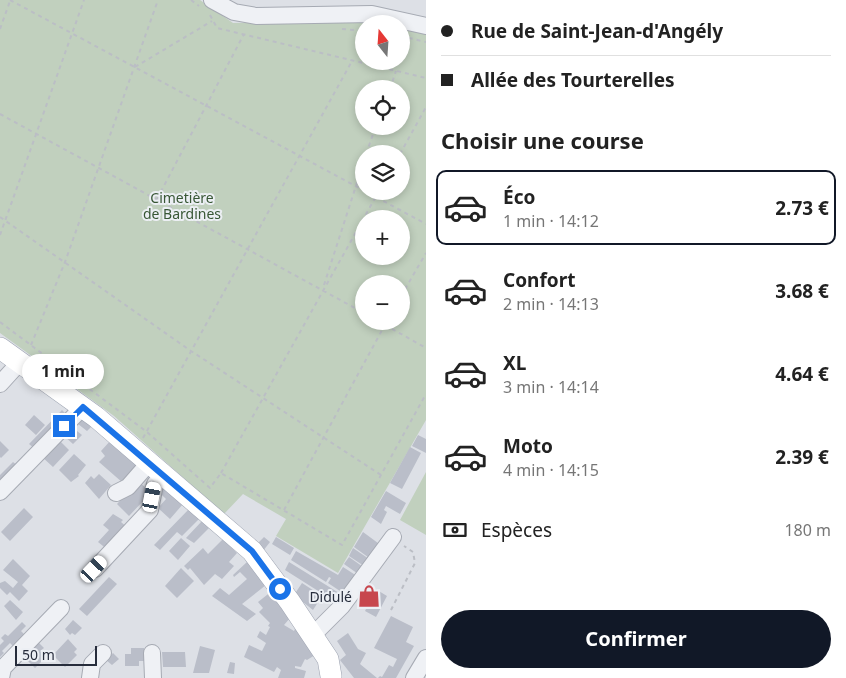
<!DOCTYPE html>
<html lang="fr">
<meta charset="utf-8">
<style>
:root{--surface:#fff;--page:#f6f6f6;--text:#222;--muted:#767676;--line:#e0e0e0;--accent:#111827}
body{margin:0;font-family:"Noto Sans",sans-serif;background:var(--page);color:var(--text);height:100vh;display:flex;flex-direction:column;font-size:19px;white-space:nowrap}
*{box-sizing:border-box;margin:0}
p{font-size:16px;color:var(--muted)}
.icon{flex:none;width:28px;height:28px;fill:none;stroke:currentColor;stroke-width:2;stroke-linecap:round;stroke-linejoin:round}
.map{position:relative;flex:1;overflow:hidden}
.sheet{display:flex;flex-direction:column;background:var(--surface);width:420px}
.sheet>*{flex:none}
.hud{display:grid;align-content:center;height:110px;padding:0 15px;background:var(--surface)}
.needle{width:32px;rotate:343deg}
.controls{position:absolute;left:355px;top:15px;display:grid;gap:10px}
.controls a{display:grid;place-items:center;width:55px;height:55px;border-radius:50%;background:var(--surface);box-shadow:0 2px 8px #0003;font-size:25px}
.scale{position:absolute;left:15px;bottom:12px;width:82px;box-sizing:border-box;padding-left:5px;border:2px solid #272d3c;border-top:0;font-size:14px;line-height:18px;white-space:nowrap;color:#272d3c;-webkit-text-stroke:4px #eceff4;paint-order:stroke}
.end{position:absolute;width:22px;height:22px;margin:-11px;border:6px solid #1a73e8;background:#fff;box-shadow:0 0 0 2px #fff}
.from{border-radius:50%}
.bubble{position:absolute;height:35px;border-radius:18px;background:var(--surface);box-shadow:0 2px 8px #0003;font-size:16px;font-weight:700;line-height:35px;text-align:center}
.car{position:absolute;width:15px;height:30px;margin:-15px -8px;border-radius:6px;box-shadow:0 0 4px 1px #0007;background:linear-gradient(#fff 24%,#345 0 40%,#fff 0 76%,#345 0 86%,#fff 0)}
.hud b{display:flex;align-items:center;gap:18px;height:48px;font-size:19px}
.hud b+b{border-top:1px solid var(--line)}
.hud i{width:12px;height:12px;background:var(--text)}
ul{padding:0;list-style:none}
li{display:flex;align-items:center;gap:15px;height:75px;margin:0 10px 8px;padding:0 5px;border:2px solid transparent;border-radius:10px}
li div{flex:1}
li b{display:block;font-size:19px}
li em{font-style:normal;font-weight:700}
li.on{border-color:var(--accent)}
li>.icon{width:45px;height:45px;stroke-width:1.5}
h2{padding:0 15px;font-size:22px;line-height:60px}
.pay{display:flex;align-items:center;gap:12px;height:55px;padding:0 15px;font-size:19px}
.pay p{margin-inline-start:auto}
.primary-button{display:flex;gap:10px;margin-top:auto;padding:10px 15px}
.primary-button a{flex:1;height:58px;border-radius:30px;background:var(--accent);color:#fff;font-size:20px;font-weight:700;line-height:58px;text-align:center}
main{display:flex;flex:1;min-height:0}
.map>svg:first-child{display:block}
.green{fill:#c1d0be;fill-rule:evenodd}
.building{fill:#babec9}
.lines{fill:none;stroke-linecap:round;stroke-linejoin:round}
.minor-casing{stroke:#a6aab3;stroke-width:18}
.major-casing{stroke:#9da3b1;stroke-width:22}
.path{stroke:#bbbec5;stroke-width:2;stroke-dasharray:4 4;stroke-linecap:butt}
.minor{stroke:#eff1f5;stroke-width:16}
.major{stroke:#fff;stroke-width:21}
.route{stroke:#1a73e8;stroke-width:6}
.labels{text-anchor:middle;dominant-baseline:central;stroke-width:4;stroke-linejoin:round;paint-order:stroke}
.park-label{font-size:14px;fill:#385735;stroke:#eceff4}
.poi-label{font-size:14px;fill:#272d3c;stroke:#eceff4;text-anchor:end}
</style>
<main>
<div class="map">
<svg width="426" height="678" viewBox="0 0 426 678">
<rect width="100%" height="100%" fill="#dde0e6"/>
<path class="green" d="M0 0H200L233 23 366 20 384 24H364V61H401V27L426 33V420L338 573 276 536 286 519 243 494 224 514 114 416 0 333ZM364 89H401V126H364ZM364 154H401V191H364ZM364 219H401V256H364ZM364 284H401V321H364Z
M426 472V535L400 520Z"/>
<path class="building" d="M62 410 67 415 35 449 29 444Z
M34 415 45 425 36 435 25 425Z
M83 419 92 426 87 431 78 424Z
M72 427 82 435 73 444 64 436Z
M418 435 426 439V453L412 446Z
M58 439 69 450 53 467 41 456Z
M111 440 141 467 123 483 99 462 105 456 101 451Z
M0 441 9 450 1 458 0 457Z
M410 447 421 453 402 489 390 483Z
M74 454 86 465 78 475 79 476 71 482 59 470Z
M13 462 18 466 0 486V475Z
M99 474 111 485 99 499 85 483 91 476 94 479Z
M138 481 145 487V499L129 516 117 504Z
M164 487 183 504 170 519 158 508 166 499 159 492Z
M386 491 406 503 400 514 386 506 384 510 387 512 381 524 371 517Z
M24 508 33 517 10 541 1 532Z
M189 509 200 518 182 536 177 532 160 550 154 545Z
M113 514 123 520 121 522 129 529 108 550 98 542 109 530 103 525Z
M202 521 210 527 194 543 186 538Z
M363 532 382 546 372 560 354 547Z
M264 537 270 542 263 551 257 544Z
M276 537 294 548 290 555 272 544Z
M181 538 190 546 178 560 169 551Z
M223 539 237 553 229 562 234 566 222 579 215 574 204 585 190 568 188 570 184 566 203 548 208 554Z
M353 548 372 561 367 568 349 556Z
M296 551 338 575 343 567 360 578 346 595 328 583 331 578 329 577 326 582 291 560Z
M349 557 366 569 361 576 344 564Z
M13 559 30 576 22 585 28 591 19 601 10 592 7 595 0 588V583L5 581 13 588 18 582 3 570Z
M247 562 266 585 242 604 256 614 247 621 212 596 220 588 229 595 247 579 240 572 234 577 233 575Z
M289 562 339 593 343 597 340 602 335 599 334 601 285 570Z
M181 568 194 581 177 598 165 586Z
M109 577 117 584 87 616 79 609Z
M364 582 387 596 376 617 365 611 369 603 357 594Z
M302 583 322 596 313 610 294 595Z
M272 591 290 618 284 625 294 631 296 627 315 655 307 660 305 659 301 667 295 666V668L306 671 304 678H278L281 670 277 667 274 672 244 657 249 645 262 651 266 643 257 637 260 631 266 635 270 627 268 626 270 623 259 612 263 608 258 602Z
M10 600 23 612 16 620 4 606Z
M391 616 413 627 406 642 414 646 396 678H378L380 676 382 677 389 665 393 667 397 659 374 648Z
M73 620 82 628 75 635 72 633 70 635 65 629Z
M22 622 26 626 21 631 26 636 15 648 10 643 2 651 4 653 0 657V645L4 641 1 638 5 634 8 636Z
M348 633 358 649 366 653 360 664 377 678H354L340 660 346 655 337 641Z
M68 639 77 649 74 652 77 655 65 667 53 655Z
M36 640 44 648 40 651 46 657 35 668 21 654Z
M200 646 215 650 209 673H193Z
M131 648H144V661H139V666H125V654H131Z
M162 652H185L186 667H163Z
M113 653 119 659 112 665 106 660Z
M230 662 235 663 234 674 227 673Z"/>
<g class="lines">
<defs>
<path id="minor" d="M212 0 234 12 256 16 372 14 426 26
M0 384 20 362
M0 492 83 407
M116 493 128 487 149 463
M95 569 150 510 155 484 163 475
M312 636 342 606 393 537
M152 653 153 678
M1 678 3 668 61 608
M90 678 92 664 103 653
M414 678 426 658"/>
<path id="major" d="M0 348 96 417 252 551 290 602 328 659 331 676"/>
</defs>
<use href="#minor" class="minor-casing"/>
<use href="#major" class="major-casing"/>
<path class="path" d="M10 0 426 224
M191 0 199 6
M210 15 217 28 426 78
M0 29 10 1
M342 29 364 31
M401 36 426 42
M135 67 212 21
M390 89 396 71
M0 114 364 313
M366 154 376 126
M400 154 426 107
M157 199 244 34
M0 217 191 351 381 475
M0 235 84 0
M324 285 364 161
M401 296 426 253
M378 321 426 348
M0 322 147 432 210 488 221 473 342 545 426 394
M31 345 65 262 158 0
M143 438 352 61
M221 473 379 191
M284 510 387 321
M391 610 415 563 413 552 404 546"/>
<use href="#minor" class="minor"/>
<use href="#major" class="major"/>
</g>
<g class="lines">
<path class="route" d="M64 426 83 407 252 551 280 589"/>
</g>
<defs>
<symbol id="shop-bare" viewBox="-9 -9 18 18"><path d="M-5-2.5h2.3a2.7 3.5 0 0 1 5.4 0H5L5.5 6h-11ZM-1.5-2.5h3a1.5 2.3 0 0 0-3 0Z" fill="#c7464d" stroke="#eceff4" stroke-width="2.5" paint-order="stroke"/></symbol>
</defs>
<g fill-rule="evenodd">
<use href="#shop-bare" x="353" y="580" width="32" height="32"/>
</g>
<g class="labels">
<g class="park-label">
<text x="182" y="197">Cimetière<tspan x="182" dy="16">de Bardines</tspan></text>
</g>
<g class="poi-label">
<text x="352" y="596">Didulé</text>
</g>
</g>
</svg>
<div class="controls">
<a><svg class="needle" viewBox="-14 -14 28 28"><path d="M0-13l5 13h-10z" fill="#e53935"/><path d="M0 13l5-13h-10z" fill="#767676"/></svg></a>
<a><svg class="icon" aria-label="locate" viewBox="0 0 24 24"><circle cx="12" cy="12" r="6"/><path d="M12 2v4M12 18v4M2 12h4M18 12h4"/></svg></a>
<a><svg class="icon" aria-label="layers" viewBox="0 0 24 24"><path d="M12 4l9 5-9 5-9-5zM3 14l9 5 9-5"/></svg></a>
<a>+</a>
<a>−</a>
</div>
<div class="scale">50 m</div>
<i class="end from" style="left:280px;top:589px"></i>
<i class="end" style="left:64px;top:426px"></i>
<div class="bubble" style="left:22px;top:354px;width:82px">1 min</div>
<i class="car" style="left:152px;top:497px;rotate:11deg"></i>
<i class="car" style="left:94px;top:569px;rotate:43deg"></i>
</div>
<section class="sheet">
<div class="hud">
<b><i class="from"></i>Rue de Saint-Jean-d'Angély</b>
<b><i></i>Allée des Tourterelles</b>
</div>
<h2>Choisir une course</h2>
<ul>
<li class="on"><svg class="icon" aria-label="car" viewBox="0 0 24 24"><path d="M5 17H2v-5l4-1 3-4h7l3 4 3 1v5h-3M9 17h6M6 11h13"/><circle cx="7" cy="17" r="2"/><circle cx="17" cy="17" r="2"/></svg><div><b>Éco</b><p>1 min · 14:12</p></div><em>2.73 €</em></li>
<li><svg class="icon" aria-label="car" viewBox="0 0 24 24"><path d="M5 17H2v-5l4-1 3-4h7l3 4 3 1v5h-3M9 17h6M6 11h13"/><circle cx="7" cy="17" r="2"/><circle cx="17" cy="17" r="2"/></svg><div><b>Confort</b><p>2 min · 14:13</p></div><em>3.68 €</em></li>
<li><svg class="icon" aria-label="car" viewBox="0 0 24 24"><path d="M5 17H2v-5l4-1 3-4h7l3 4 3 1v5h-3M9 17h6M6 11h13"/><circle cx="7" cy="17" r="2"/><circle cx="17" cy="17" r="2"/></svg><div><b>XL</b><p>3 min · 14:14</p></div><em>4.64 €</em></li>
<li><svg class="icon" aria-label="car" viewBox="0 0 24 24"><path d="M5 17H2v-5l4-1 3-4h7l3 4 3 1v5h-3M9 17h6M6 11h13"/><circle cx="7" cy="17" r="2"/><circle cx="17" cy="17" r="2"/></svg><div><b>Moto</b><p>4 min · 14:15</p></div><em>2.39 €</em></li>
</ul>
<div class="pay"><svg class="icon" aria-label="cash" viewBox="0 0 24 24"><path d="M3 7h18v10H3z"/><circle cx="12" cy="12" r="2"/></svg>Espèces<p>180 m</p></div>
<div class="primary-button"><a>Confirmer</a></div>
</section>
</main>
